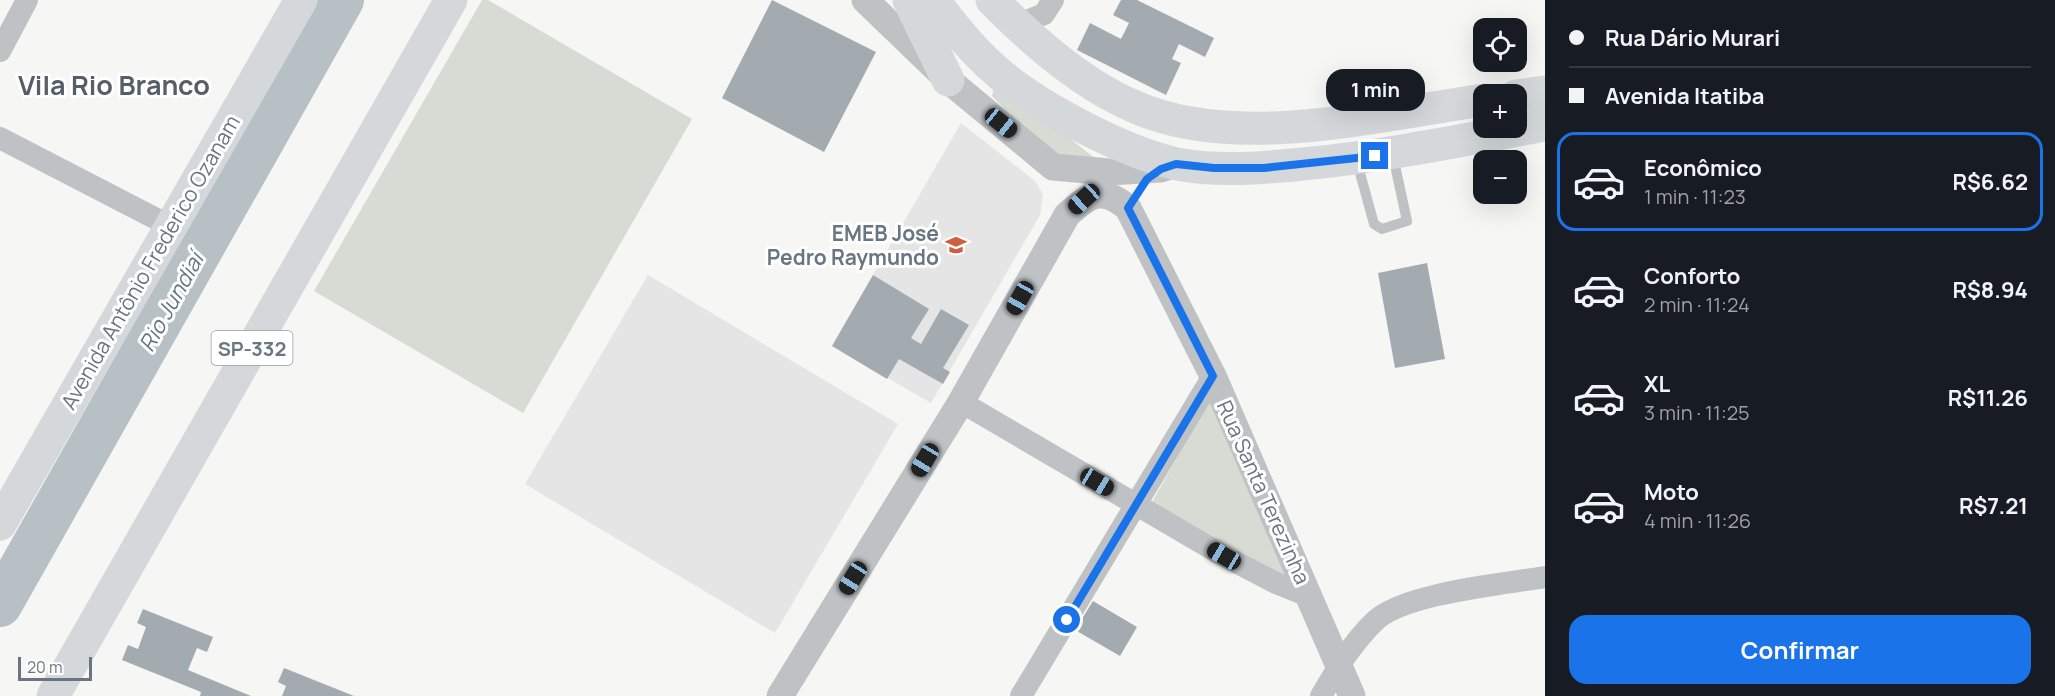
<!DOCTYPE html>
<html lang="pt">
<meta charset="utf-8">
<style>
:root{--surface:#171b24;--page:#20242c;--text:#f1f3f6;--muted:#9ea1a6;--line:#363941;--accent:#1a73e8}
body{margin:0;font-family:Manrope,sans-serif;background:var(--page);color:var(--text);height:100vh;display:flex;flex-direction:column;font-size:22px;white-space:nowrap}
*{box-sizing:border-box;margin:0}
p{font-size:20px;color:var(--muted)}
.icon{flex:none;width:33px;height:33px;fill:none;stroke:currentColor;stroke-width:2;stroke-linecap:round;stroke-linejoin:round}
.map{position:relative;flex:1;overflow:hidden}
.panel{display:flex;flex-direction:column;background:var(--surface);width:510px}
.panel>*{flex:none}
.hud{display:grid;align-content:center;height:132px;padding:0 24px;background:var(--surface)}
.buttons{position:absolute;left:1473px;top:18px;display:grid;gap:12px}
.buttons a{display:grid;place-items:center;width:54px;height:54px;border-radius:12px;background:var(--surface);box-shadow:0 6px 24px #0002;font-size:30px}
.scale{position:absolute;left:18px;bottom:15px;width:74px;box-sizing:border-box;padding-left:6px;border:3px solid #697681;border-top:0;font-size:16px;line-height:21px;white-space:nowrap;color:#697681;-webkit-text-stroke:4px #fff;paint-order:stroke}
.end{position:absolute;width:27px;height:27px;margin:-14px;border:8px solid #1a73e8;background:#fff;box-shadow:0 0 0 3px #fff}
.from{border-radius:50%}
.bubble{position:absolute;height:42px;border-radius:18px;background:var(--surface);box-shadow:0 6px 24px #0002;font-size:20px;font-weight:700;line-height:42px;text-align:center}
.car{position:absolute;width:18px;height:36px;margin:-18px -9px;border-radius:8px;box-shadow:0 0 4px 2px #0007;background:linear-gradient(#222 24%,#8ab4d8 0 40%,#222 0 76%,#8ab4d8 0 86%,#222 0)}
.hud b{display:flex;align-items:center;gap:21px;height:57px;font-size:22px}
.hud b+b{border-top:2px solid var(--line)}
.hud i{width:15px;height:15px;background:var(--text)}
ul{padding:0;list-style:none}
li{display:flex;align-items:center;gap:18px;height:99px;margin:0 12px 9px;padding:0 12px;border:3px solid transparent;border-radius:18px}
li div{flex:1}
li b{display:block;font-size:22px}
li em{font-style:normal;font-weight:700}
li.on{border-color:var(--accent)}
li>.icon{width:54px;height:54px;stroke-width:1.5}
.primary-button{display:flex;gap:12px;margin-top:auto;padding:12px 24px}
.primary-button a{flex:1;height:69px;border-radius:18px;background:var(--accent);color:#fff;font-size:24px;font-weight:700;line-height:69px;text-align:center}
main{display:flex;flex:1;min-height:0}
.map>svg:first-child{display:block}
.built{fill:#e4e5e4}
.green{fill:#d6dbd3}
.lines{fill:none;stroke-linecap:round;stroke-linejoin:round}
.river{stroke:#b7c0c4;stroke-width:44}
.building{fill:#a4abb0}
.service{stroke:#bec2c5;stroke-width:10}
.minor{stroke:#bec2c5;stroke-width:22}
.tertiary{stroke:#bec2c5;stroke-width:27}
.primary{stroke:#d5d8db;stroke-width:33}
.route{stroke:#1a73e8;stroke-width:8}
.labels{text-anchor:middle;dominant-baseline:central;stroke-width:6;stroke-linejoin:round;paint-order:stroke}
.shield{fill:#fff;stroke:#969fa7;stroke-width:1.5}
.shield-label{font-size:20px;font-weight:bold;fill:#697681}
.poi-label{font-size:21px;font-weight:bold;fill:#697681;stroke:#fff;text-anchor:end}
.street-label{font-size:21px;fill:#697681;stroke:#fff}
.water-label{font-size:22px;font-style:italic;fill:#65767d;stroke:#fff}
.district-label{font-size:27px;font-weight:bold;fill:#565f67;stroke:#fff}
</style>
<main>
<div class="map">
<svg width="1545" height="696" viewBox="0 0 1545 696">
<rect width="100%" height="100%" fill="#f6f6f4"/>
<path class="built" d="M961 123 1035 181 1043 194 1040 215 931 403 832 346Z
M648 275 898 424 775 633 525 484Z"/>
<path class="green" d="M482 0H488L692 119 523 413 314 291Z
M994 87 1029 106 1101 163 1053 158 992 96Z
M1210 398 1289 580 1151 504Z"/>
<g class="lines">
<path class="river" d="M0 605 342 0"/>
</g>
<path class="building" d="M772 0 876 52 824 152 722 98Z
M1121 0H1137L1214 38 1205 57 1179 44 1172 59 1181 63 1166 95 1077 50 1090 23 1121 39 1129 23 1113 15Z
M1427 263 1445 359 1395 368 1378 273Z
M873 275 929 309 911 338 921 344 941 309 969 325 943 368 950 372 943 384 899 359 887 379 832 346Z
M1093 601 1137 627 1120 656 1075 630Z
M143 609 213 637 207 652 197 648 188 670 251 696H200L201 692 122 660 128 645 138 649 146 627 137 623Z
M284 668 354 696H282L286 686 278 682Z"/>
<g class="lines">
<path class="service" d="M1357 162 1374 224 1382 229 1407 221 1393 156"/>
<path class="minor" d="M1017 25 1044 14 1053 0
M0 51 27 0
M0 138 170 226
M961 402 1224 556 1276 583 1311 597
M1021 696 1213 376
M1321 696C1336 670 1353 642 1375 621 1404 593 1505 584 1545 577"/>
<path class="tertiary" d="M865 0 948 80 1053 167 1109 172 1161 169 1176 164
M780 696 961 402 1067 215C1090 194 1102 186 1128 208L1213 376 1352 696"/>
<path class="primary" d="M909 0 948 80
M933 0C952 24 970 48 993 68 1033 105 1123 152 1177 164 1218 172 1262 168 1303 164 1385 156 1464 140 1545 125
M992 0C1032 40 1080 83 1133 106 1235 152 1377 115 1484 100
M1516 96 1545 92
M0 524 301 0
M53 696 451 0"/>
</g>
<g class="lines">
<path class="route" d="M1067 620 1213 376 1128 208 1147 179 1161 169 1176 164 1214 168H1264L1375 156"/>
</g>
<defs>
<symbol id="school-bare" viewBox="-9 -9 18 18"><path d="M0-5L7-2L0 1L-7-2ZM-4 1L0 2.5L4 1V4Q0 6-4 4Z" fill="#ce613d" stroke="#fff" stroke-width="2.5" paint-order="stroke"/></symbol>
</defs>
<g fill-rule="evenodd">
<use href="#school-bare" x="941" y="230" width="30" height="30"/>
</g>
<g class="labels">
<rect class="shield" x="211.5" y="331" width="81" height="34" rx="4.5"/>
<g class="shield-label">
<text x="252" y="348">SP-332</text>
</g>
<g class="poi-label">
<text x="939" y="233">EMEB José<tspan x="939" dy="24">Pedro Raymundo</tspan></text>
</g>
<g class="street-label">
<text transform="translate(150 262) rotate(-60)">Avenida Antônio Frederico Ozanam</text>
<text transform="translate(1264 492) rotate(66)">Rua Santa Terezinha</text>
</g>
<g class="water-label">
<text transform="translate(171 302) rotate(-61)">Rio Jundiaí</text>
</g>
<g class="district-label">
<text x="114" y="84">Vila Rio Branco</text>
</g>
</g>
</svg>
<div class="buttons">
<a><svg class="icon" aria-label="locate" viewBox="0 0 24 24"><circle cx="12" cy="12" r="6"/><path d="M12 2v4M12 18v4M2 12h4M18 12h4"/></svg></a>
<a>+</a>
<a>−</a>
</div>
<div class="scale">20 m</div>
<i class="end from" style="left:1067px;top:620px"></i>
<i class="end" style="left:1375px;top:156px"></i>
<div class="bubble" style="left:1326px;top:69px;width:99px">1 min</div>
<i class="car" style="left:1001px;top:123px;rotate:129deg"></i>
<i class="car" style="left:1084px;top:199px;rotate:228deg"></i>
<i class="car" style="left:1020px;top:298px;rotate:209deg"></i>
<i class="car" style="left:925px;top:460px;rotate:211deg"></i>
<i class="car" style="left:1097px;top:482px;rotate:121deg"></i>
<i class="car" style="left:1224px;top:556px;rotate:300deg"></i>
<i class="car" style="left:853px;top:578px;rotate:212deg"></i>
</div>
<section class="panel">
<div class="hud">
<b><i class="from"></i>Rua Dário Murari</b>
<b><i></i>Avenida Itatiba</b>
</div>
<ul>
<li class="on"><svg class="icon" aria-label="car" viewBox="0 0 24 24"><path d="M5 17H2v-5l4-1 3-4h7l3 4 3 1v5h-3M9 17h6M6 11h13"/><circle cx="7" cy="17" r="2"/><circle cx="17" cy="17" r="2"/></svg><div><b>Econômico</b><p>1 min · 11:23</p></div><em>R$6.62</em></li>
<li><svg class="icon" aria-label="car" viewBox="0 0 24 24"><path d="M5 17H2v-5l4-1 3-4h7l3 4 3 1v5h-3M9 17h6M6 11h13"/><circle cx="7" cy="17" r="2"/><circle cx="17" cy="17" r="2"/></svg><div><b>Conforto</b><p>2 min · 11:24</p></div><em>R$8.94</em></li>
<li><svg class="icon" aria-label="car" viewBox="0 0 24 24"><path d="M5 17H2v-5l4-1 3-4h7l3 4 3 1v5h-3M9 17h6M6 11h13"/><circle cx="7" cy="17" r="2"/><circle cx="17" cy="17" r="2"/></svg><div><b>XL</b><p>3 min · 11:25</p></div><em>R$11.26</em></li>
<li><svg class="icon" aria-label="car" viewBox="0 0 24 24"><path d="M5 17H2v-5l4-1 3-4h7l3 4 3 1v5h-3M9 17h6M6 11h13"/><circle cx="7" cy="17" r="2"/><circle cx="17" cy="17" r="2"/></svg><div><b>Moto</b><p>4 min · 11:26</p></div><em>R$7.21</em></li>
</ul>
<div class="primary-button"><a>Confirmar</a></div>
</section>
</main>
